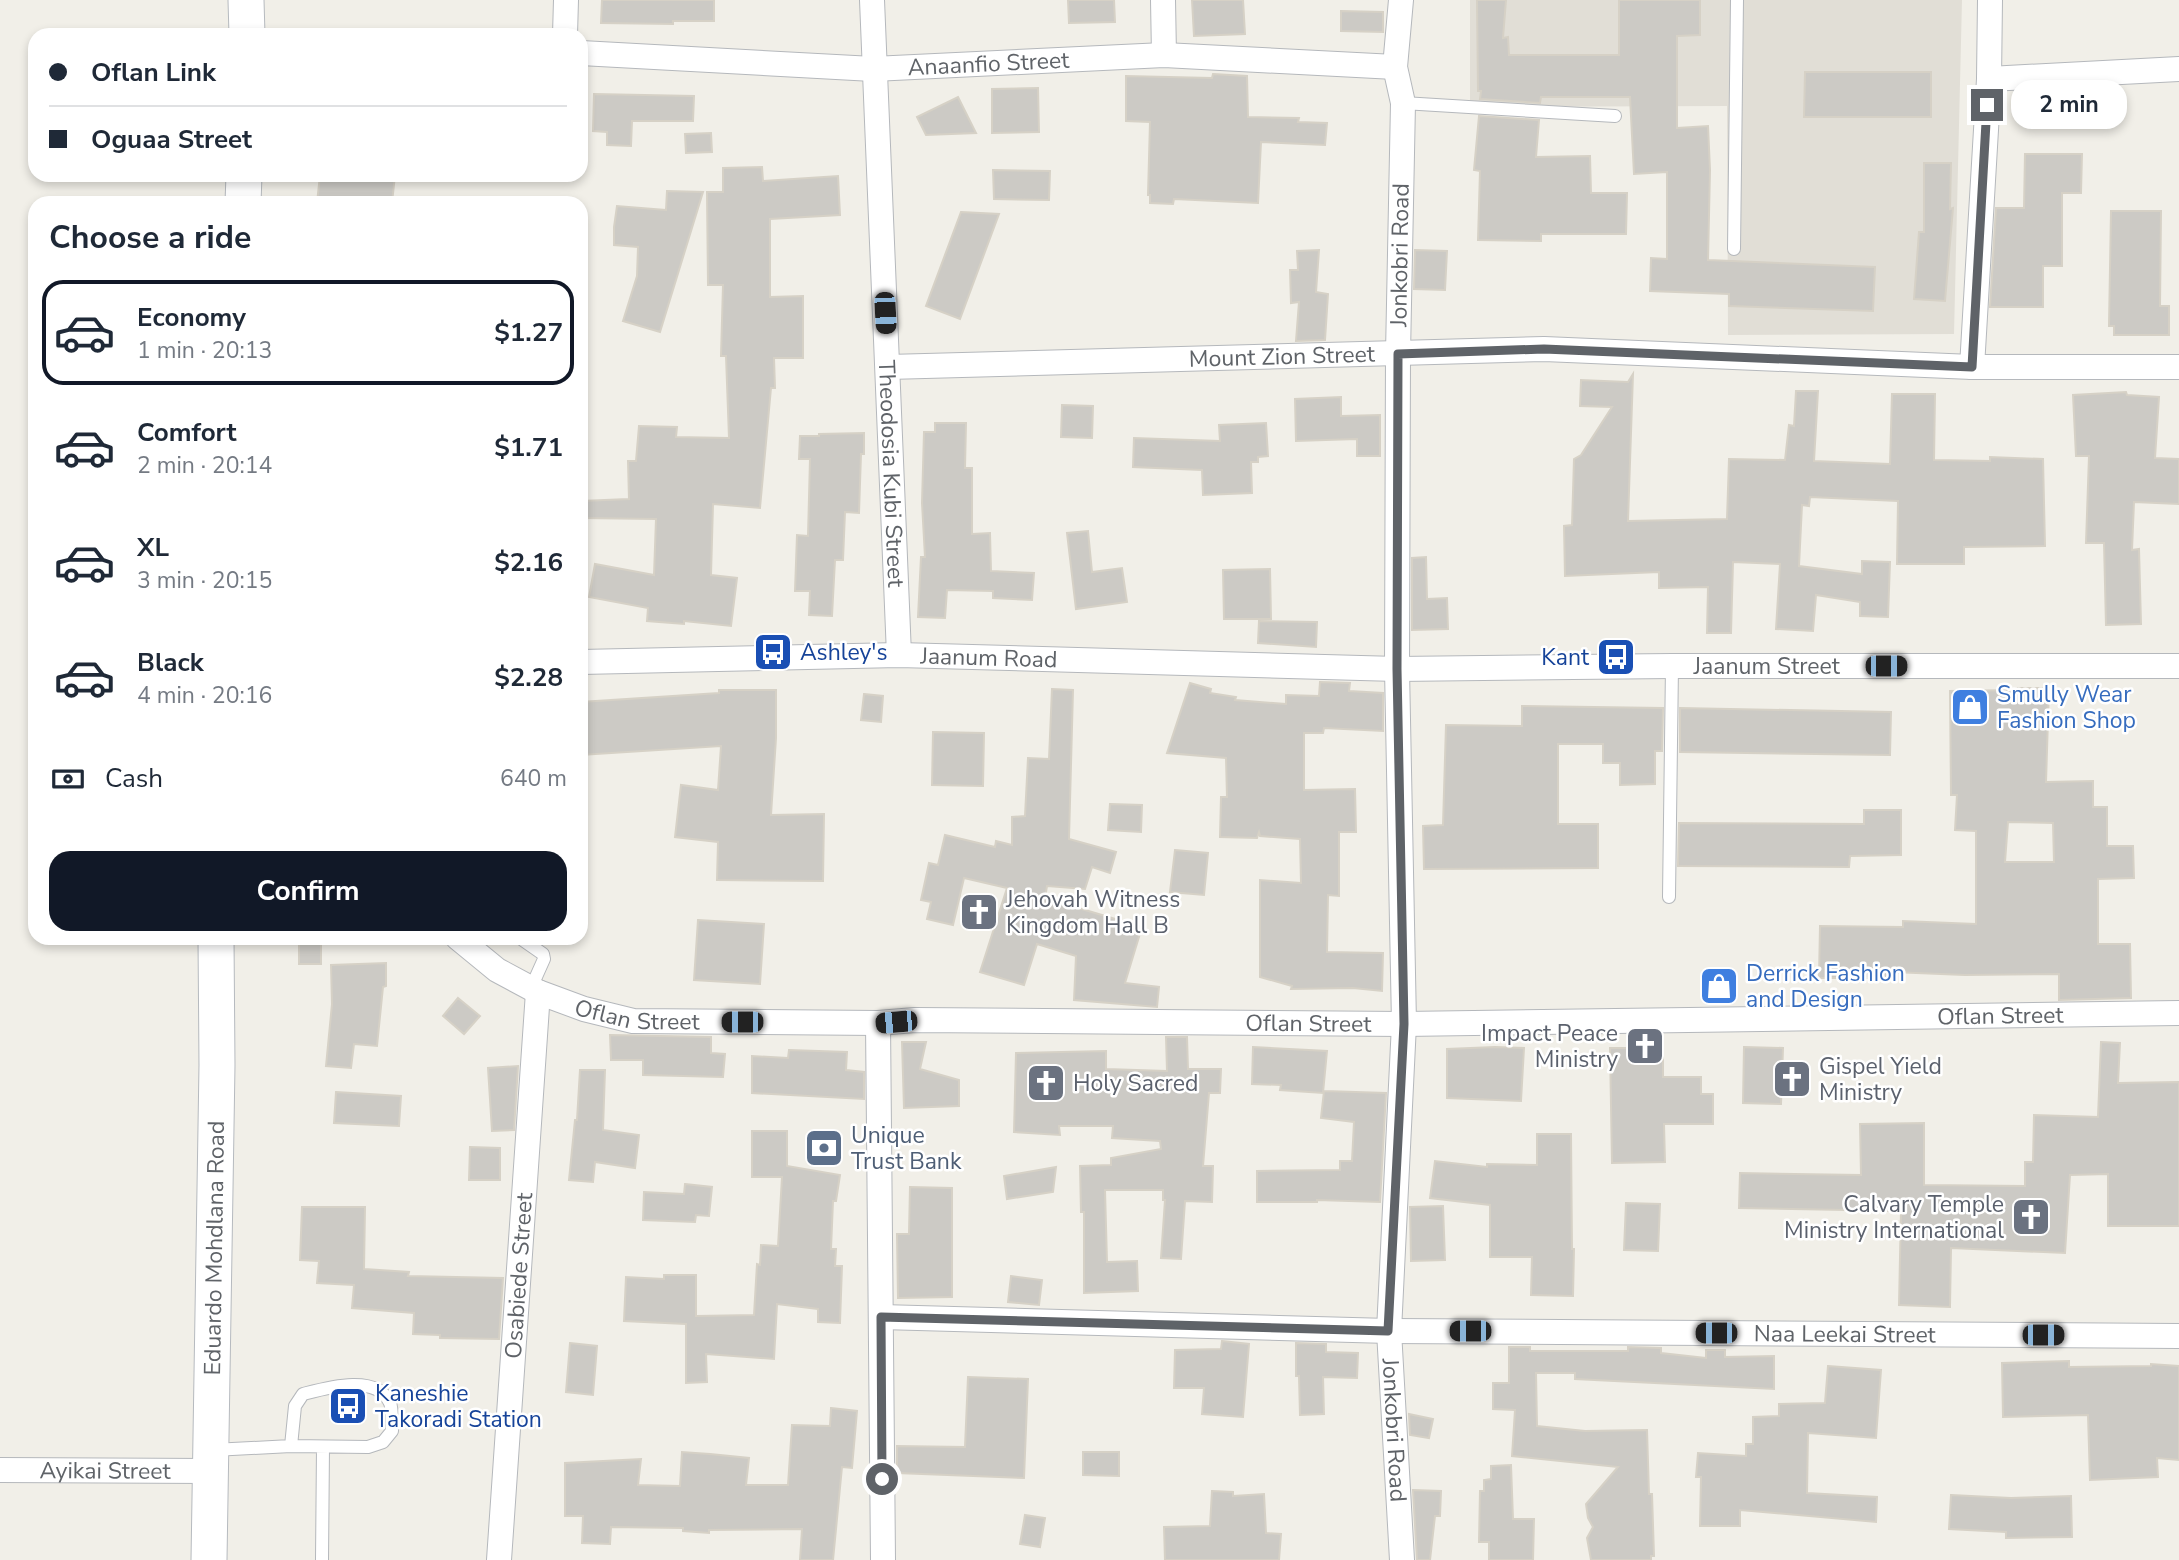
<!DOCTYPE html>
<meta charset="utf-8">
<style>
:root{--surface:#fff;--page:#f2f2f3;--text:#1f2937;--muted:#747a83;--line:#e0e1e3;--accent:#111827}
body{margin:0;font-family:"Nunito Sans",sans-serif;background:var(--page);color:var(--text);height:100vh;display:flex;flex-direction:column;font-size:26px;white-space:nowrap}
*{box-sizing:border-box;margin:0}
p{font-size:23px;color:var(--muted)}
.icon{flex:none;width:38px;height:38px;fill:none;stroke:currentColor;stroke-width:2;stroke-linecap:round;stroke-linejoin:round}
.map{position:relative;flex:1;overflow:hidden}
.details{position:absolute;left:28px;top:196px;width:560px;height:749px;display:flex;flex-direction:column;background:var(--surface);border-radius:21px;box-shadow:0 4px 10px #0003}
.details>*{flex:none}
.top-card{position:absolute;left:28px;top:28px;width:560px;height:154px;border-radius:21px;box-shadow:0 4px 10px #0003;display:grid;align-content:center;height:154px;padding:0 21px;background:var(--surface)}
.end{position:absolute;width:32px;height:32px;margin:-16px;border:9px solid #5f6368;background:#fff;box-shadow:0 0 0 4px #fff}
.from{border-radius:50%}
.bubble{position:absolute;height:49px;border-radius:21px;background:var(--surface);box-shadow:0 4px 10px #0003;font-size:23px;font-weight:700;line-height:49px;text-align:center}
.car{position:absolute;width:21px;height:42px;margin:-21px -10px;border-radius:9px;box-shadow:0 0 5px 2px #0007;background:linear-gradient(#222 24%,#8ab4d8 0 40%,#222 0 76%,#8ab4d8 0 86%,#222 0)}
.top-card b{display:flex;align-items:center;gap:24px;height:66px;font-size:26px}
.top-card b+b{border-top:2px solid var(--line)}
.top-card i{width:18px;height:18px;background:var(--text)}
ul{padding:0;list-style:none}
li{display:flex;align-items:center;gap:21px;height:105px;margin:0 14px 10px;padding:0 7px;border:4px solid transparent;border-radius:21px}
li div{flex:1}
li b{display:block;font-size:26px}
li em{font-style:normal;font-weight:700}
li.active{border-color:var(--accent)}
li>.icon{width:63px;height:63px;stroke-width:1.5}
h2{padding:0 21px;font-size:32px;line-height:84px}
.pay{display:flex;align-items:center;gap:18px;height:77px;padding:0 21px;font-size:26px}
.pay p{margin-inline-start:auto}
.action{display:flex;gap:14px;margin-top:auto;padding:14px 21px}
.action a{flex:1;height:80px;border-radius:21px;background:var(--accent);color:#fff;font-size:28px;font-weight:700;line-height:80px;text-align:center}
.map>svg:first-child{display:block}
.education{fill:#e1ded6}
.building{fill:#cccac5;stroke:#d6d1c6;stroke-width:2;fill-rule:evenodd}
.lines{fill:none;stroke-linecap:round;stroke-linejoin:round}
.lane-casing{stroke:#b5b8bc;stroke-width:14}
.street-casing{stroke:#b5b8bc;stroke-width:26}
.secondary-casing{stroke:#b6babf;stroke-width:37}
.lane{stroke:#fff;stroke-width:12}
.street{stroke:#fff;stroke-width:24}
.secondary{stroke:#fff;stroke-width:35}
.route{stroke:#5f6368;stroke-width:9}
.labels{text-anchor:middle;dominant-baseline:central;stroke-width:5;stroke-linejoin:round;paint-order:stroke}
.street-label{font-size:23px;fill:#5f6368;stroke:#fff}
.transit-label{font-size:23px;fill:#164399;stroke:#fff;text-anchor:start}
.shop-label{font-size:23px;fill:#366cbe;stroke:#fff;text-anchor:start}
.worship-label{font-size:23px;fill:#5b616d;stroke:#fff;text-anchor:start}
.service-label{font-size:23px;fill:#4e5e75;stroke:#fff;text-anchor:start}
</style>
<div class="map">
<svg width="2179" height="1560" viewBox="0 0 2179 1560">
<rect width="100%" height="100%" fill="#f1efe8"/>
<path class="education" d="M1470 0H1962L1954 334 1728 335 1727 106 1470 107Z"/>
<path class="building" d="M602 0H714V21H673V24L601 23Z
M1068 0H1114L1115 22 1069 23Z
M1192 0H1243L1245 34 1194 36Z
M1477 0H1506L1503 38 1508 37 1509 55H1619V0H1700V35L1677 36V128L1708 126 1710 170 1708 260 1875 267 1873 311 1729 306V294L1650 291 1651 258 1667 259V172L1634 174 1630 97H1541L1540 103 1480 99 1481 91H1478Z
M1341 11 1383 12V32L1341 31Z
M1805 72H1931V117H1804Z
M1213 74 1247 76 1248 117 1299 118 1298 122 1327 123 1325 145 1261 142 1258 203 1174 199 1173 204 1150 203V195H1148L1150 122 1126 121V76L1212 78Z
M1038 88 1039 132 992 133V89Z
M2068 90 2088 91 2086 117H2024V95L2067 93Z
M594 94 694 96 693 121H632L631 146 607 145V132L593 131Z
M958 97 976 133 926 135 917 117Z
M1479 116 1539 120 1536 157 1590 156 1591 193H1627L1626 234H1541V241L1478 240 1480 171 1474 170Z
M711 133 712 152 686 153 685 134Z
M2025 154H2082L2081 193H2062V266H2043V307H1990L1996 208H2024Z
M1924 163H1951L1950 209 1953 208 1945 301 1914 299 1919 232H1924Z
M762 167 763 181 838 176 840 215 770 219V297L803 296V358H774L775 388H771L760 508 713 504 711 575 737 578 731 626 684 621V624L647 621 648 608 589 597 595 564 654 575 656 519 581 518V501L629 499 628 461H636L639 426 677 427 676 437 729 438 726 356H721L723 285H708L707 192H723V168Z
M993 170 1050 171 1049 200 994 199Z
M320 175H395L392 203H317Z
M667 191 703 192 660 332 623 321 637 276 638 247 614 245V227L617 206 666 210Z
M2111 211H2161L2160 306H2169V335H2114V326H2109Z
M961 212 999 214 960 319 926 306Z
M1319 250 1316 292 1328 294 1325 340 1296 341 1299 302 1291 303 1290 270H1298L1297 251Z
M1415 250 1447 251 1445 290 1414 289Z
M1633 374 1628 521 1727 519 1729 459 1785 460 1789 425 1794 426 1796 391H1818L1814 461 1890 464 1892 394H1935L1934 460 1990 461V457L2043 459 2045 546 1964 547V564H1897L1898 501 1810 497 1809 506 1802 505 1799 566 1862 574V561L1890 562 1888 617 1860 616V602L1816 595 1813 631 1776 629 1780 564 1733 562 1731 633H1707L1708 587 1659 588V572L1565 576 1564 526 1572 525 1574 459 1581 455 1612 407 1580 406 1581 380 1628 382Z
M2126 392 2127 395 2159 397 2155 458 2179 459V504L2134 502 2132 550 2139 549 2141 624 2106 625 2104 543H2086L2089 456H2076L2073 395Z
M1341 397V416L1380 415V456H1357V439L1296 441 1295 399Z
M1062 405 1093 406 1092 438 1061 437Z
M935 423H966L965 468H972V534L990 533 991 571 1034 573 1032 600 993 598V591L947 590 945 618 918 617 921 557H925L922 503 924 432H935Z
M1266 423 1268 456 1258 457V462H1251L1252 493 1203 495 1202 470 1133 467 1134 438 1220 441 1219 425Z
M864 433V454H861L859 513 845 512 843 560H835L832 616 809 615 810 591H795L797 535 808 536 810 459H799L800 436H819V434Z
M1088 531 1092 572 1122 568 1127 602 1076 609 1067 533Z
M1426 557 1427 599 1447 598 1448 629 1412 630V558Z
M1270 569 1271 619H1224L1223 570Z
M1259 621 1317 622 1316 647 1258 643Z
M1320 682 1350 683 1349 691 1383 693V731L1324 728 1323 733H1304V790L1355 789 1356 832H1339V896L1328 895 1327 952 1383 953 1382 991 1353 988 1291 989 1292 986 1260 977V880L1301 883 1300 839 1260 836 1259 832 1257 838 1220 837 1221 797H1227L1226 758 1167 753 1190 683 1211 689 1210 693 1236 697 1235 700 1286 704V695L1319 696Z
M2018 688H2049L2046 782 2093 781V807H2107V846H2133L2134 878 2098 879V944H2130L2131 998 2059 1000V974L1965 975 1892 972V978H1819L1820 926 1903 927V921L1976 924V831L1955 830 1957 795H1951L1950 691 2018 690ZM2008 822 2053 823 2054 862H2005Z
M1052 689 1073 690 1069 839 1116 852 1110 873 1092 867 1085 889 1047 886 1045 898 1142 927 1125 983 1159 987 1157 1007 1074 1000 1076 956 1037 944 1024 985 980 972 1007 888 964 878 953 925 927 919 931 902 921 900 929 863 938 865 945 835 995 847 996 841 1012 845V817L1025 816 1028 758 1049 759Z
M719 690H776V738L771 815 824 814 823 881 717 880 718 842 675 837 681 785 718 790 721 746 581 755V702L719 693Z
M864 694 883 696 881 722 861 720Z
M1522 706 1663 708 1662 751H1655V784L1620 785V763H1603V744H1558V824H1598V868L1424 869 1423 826 1443 825 1446 725 1522 726Z
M1680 708 1891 712 1890 755 1680 752Z
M933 732 984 733 983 786 932 785Z
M1110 804 1142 805 1141 832 1108 830Z
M1864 810H1901V855L1850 856 1849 867 1678 866 1679 823 1864 824Z
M1175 850 1208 853 1204 895 1170 892Z
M698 920 764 924 760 984 694 980Z
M299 938H321V964H299Z
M386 963V986L383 987 377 1046 354 1044 351 1068 326 1066 332 1004 331 965Z
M458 998 480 1016 464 1034 443 1016Z
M610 1035 711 1037V1053L725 1054 723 1077 643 1075V1060H611Z
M1166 1037H1187L1188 1069H1221L1220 1093H1209L1203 1166H1213L1212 1202 1185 1201 1181 1259 1161 1258 1165 1200H1163V1190H1105L1107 1262 1137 1261 1138 1291 1084 1293V1212H1081L1080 1166 1111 1165V1158L1161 1149 1160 1141 1112 1138 1113 1126H1059L1060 1135 1014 1132 1016 1053 1106 1051V1069L1167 1071Z
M902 1042H926L920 1069 959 1080V1106L904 1108Z
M2101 1042 2120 1043 2118 1083 2179 1082V1226H2108V1174L2070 1175 2065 1253 1951 1248 1950 1307 1899 1305 1901 1211 1739 1208 1740 1173 1861 1175 1860 1124 1924 1123V1185L2025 1186V1162H2033L2034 1115 2098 1117Z
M1253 1047 1327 1051 1323 1093 1280 1090 1281 1085 1252 1084Z
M1495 1047 1524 1048 1521 1101 1447 1098V1049Z
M1744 1047 1783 1048 1781 1104 1743 1103Z
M1610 1048H1663V1077H1701V1094H1713V1124H1664L1665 1162 1612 1163Z
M789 1050 847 1052 846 1070 864 1072V1099L752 1093V1056L788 1058Z
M518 1066 514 1130 492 1131 488 1068Z
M580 1070H605L603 1130 639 1135 635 1168 595 1162 593 1182 569 1180 575 1120H577Z
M1324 1091 1386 1093 1380 1202 1317 1200V1202H1257V1171L1340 1170V1161H1352L1354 1122 1321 1118Z
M336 1092 401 1096 399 1126 334 1123Z
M752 1131H787V1166L840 1175 836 1201H833L831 1249H836L835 1266H842L840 1323 818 1322V1309L777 1304 774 1359 706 1354 707 1382 686 1383V1324L624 1321 626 1277 664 1279V1275H696V1316L754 1315 757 1264 760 1265 761 1245 778 1246 782 1177H752Z
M1537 1134H1571L1572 1249H1574L1573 1296 1531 1295 1532 1257H1490V1205L1430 1198 1435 1161 1487 1167V1164L1537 1165Z
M470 1147 500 1148V1180H469Z
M1056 1167 1053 1192 1007 1199 1004 1176Z
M685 1184 712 1187 709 1216 696 1215 695 1222 643 1220 644 1192 684 1194Z
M910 1187 952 1188V1297L898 1298 897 1234H909Z
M1626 1203 1660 1204 1658 1251 1624 1250Z
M1443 1206 1445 1260 1411 1261 1410 1207Z
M302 1207H365L364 1269 409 1272 408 1276 503 1278 499 1339 440 1338V1335L413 1334 414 1313 352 1308 354 1285 317 1283 319 1261 300 1260Z
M1011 1276 1042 1280 1039 1305 1008 1302Z
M1222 1341 1249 1344 1243 1417 1202 1414 1204 1388H1174L1175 1350 1221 1349Z
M570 1343 597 1346 593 1395 566 1392Z
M1296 1343 1326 1344V1352L1358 1353 1357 1378 1323 1377 1324 1414 1300 1415 1299 1376H1296Z
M1509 1347H1530V1351H1628V1347L1661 1348V1353L1706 1358V1350H1725V1357L1774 1356V1389L1575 1379V1373H1536L1537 1426 1585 1431 1647 1430 1649 1494H1652L1654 1556H1651V1560H1591L1587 1538 1593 1527 1588 1518 1586 1504 1618 1467 1512 1456 1515 1410 1493 1409V1383H1509Z
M2069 1361V1367L2151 1366V1364L2179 1366V1460L2157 1458 2158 1477 2090 1480 2088 1415 2003 1417 2002 1363Z
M1828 1366 1881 1370 1876 1438 1808 1433 1807 1493 1877 1497 1876 1522 1740 1510V1526H1700L1701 1477H1696L1698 1453 1746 1456V1444H1753V1417L1779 1416V1404L1825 1403Z
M968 1377 1028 1379 1024 1478 897 1473V1446L965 1447Z
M831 1408 857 1411 852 1468 842 1467 833 1560H800L802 1529 709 1530V1533L683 1531V1528L611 1527 610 1544 582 1543 583 1516H565V1463L641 1459 638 1485 680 1486 682 1452 710 1454 749 1458 746 1485H788L792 1425 830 1426Z
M1409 1414 1433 1419 1429 1438 1410 1435Z
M1083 1452H1119V1476L1083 1475Z
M1511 1465 1513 1519H1534L1533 1560H1489V1542H1479L1480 1491H1484V1480L1491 1479V1466Z
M1413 1490 1441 1491 1440 1516H1435L1430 1560H1417Z
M1212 1491 1233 1492V1496L1264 1494 1266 1533 1281 1534 1279 1560H1165L1164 1527 1210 1526Z
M1951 1495 2011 1498 2071 1496 2072 1537 2006 1538V1532L1949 1529Z
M1025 1515 1045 1518 1040 1547 1020 1544Z"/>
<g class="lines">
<defs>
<path id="lane" d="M1403 103 1615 116
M1734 249 1737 0
M1669 897 1672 666
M520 938 543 954 544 959 531 988
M213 1450 291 1446 368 1447 383 1442 392 1431C391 1422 393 1410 390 1403 377 1373 326 1388 303 1394L295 1406 291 1446
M322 1560 323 1447"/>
<g id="street">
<path id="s1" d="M872 0 899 655"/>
<path d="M1163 0 1164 55"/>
<path id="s2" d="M1401 0 1395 67 1403 103 1398 354 1397 669 1404 1024 1389 1331 1402 1560"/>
<path d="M565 35 566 0"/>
<path id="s3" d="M581 53 873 69 1164 55 1395 67"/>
<path d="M1989 79 2179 69"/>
<path id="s4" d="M888 367 1544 349 1972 367H2179"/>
<path d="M1972 367 1989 79 1990 0"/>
<path id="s5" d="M581 662 899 655 1397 669 1672 666H2179"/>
<path id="s6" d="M458 938 497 970 538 992 584 1009 633 1021 878 1023 915 1020 1404 1024 2179 1013"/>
<path d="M878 1023 883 1560"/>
<path id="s7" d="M881 1317 1389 1331 2179 1336"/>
<path id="s8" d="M0 1470 209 1471"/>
<path id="s9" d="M499 1560 538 992"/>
</g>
<g id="secondary">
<path d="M246 0 247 35"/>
<path d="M243 203 244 175"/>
<path id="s10" d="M209 1560 217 1065 216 938"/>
</g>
</defs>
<use href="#lane" class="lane-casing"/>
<use href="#street" class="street-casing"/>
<use href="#secondary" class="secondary-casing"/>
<use href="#lane" class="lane"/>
<use href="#street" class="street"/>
<use href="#secondary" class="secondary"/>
</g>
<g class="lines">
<path class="route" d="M882 1479 881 1317 1388 1331 1404 1024 1397 669 1398 354 1544 349 1972 367 1987 105"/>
</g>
<defs>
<symbol id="bus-square" viewBox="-11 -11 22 22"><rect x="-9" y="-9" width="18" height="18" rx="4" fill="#1a4fb4" stroke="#fff"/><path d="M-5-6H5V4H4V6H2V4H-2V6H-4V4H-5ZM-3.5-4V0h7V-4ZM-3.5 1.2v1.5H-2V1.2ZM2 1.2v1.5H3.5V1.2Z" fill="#fff"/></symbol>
<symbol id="shop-square" viewBox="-11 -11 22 22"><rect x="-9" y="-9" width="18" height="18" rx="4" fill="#3f7fe0" stroke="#fff"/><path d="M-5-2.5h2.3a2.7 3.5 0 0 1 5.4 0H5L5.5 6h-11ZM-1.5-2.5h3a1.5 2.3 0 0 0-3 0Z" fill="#fff"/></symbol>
<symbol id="church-square" viewBox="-11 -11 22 22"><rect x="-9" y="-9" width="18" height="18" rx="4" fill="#6b7280" stroke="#fff"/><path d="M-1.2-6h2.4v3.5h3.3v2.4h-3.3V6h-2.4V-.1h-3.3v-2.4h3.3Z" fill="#fff"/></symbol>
<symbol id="bank-square" viewBox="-11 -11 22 22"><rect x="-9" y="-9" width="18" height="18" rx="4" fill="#5c6f8a" stroke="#fff"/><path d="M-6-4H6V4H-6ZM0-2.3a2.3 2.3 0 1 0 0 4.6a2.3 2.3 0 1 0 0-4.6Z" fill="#fff"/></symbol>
</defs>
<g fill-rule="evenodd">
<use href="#bus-square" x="751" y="630" width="44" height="44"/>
<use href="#bus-square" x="1594" y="635" width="44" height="44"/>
<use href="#shop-square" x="1948" y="685" width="44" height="44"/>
<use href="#church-square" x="957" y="890" width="44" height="44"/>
<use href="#shop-square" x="1697" y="964" width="44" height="44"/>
<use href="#church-square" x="1623" y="1024" width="44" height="44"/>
<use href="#church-square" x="1770" y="1057" width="44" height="44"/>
<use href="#church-square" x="1024" y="1061" width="44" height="44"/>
<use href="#bank-square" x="802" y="1126" width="44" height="44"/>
<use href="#church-square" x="2009" y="1195" width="44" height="44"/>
<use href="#bus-square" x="326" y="1384" width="44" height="44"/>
</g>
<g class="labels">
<g class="street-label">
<text stroke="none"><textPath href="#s3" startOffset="408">Anaanfio Street</textPath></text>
<text transform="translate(1400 255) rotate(-89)">Jonkobri Road</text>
<text stroke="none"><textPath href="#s4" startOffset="394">Mount Zion Street</textPath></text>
<text stroke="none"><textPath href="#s1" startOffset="474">Theodosia Kubi Street</textPath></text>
<text stroke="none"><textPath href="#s5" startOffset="408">Jaanum Road</textPath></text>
<text stroke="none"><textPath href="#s5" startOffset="1186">Jaanum Street</textPath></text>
<text stroke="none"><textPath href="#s6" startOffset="200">Oflan Street</textPath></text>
<text stroke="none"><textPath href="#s6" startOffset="1564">Oflan Street</textPath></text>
<text stroke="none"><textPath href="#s6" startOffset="872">Oflan Street</textPath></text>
<text stroke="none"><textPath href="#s10" startOffset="312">Eduardo Mohdlana Road</textPath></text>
<text stroke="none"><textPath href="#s9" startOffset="285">Osabiede Street</textPath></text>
<text stroke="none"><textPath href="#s7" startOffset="964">Naa Leekai Street</textPath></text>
<text stroke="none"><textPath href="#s2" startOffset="1432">Jonkobri Road</textPath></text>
<text stroke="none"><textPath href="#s8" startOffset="105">Ayikai Street</textPath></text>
</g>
<g class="transit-label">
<text x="800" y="652">Ashley's</text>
<text x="1589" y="657" text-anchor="end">Kant</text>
<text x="375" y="1393">Kaneshie<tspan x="375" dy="26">Takoradi Station</tspan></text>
</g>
<g class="shop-label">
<text x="1997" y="694">Smully Wear<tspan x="1997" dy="26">Fashion Shop</tspan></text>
<text x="1746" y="973">Derrick Fashion<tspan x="1746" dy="26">and Design</tspan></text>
</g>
<g class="worship-label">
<text x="1006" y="899">Jehovah Witness<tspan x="1006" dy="26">Kingdom Hall B</tspan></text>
<text x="1618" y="1033" text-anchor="end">Impact Peace<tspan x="1618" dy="26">Ministry</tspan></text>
<text x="1819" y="1066">Gispel Yield<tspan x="1819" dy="26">Ministry</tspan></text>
<text x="1073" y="1083">Holy Sacred</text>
<text x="2004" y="1204" text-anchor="end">Calvary Temple<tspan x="2004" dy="26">Ministry International</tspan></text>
</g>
<g class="service-label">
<text x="851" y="1135">Unique<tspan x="851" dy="26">Trust Bank</tspan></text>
</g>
</g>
</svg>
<i class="end from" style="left:882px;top:1479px"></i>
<i class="end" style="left:1987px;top:105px"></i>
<div class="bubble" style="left:2011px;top:80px;width:116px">2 min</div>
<i class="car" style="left:885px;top:313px;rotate:177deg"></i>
<i class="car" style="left:1886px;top:666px;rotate:90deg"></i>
<i class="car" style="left:742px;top:1022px;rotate:270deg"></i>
<i class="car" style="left:896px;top:1022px;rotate:265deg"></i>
<i class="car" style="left:1470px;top:1331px;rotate:270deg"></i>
<i class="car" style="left:1716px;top:1333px;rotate:270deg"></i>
<i class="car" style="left:2043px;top:1335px;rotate:90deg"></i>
<div class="top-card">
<b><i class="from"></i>Oflan Link</b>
<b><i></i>Oguaa Street</b>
</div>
<section class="details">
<h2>Choose a ride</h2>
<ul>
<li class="active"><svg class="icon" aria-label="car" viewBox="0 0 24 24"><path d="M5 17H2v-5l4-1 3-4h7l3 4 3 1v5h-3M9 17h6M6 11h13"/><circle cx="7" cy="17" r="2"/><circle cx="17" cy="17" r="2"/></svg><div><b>Economy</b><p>1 min · 20:13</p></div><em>$1.27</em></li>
<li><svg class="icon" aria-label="car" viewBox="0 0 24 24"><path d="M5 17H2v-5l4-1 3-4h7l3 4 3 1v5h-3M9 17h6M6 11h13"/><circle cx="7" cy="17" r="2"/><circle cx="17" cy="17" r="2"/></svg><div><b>Comfort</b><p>2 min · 20:14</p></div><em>$1.71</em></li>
<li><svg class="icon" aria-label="car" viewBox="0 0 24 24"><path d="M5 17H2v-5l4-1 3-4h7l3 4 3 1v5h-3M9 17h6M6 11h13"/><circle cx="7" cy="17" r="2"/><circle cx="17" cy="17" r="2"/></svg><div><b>XL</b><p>3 min · 20:15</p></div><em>$2.16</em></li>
<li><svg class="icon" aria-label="car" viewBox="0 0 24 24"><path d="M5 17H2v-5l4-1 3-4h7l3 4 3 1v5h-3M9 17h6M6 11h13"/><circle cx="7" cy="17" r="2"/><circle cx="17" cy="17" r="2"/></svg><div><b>Black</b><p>4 min · 20:16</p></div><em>$2.28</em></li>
</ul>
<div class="pay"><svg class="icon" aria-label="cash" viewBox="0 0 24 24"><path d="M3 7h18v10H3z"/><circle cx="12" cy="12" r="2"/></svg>Cash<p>640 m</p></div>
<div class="action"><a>Confirm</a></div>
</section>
</div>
